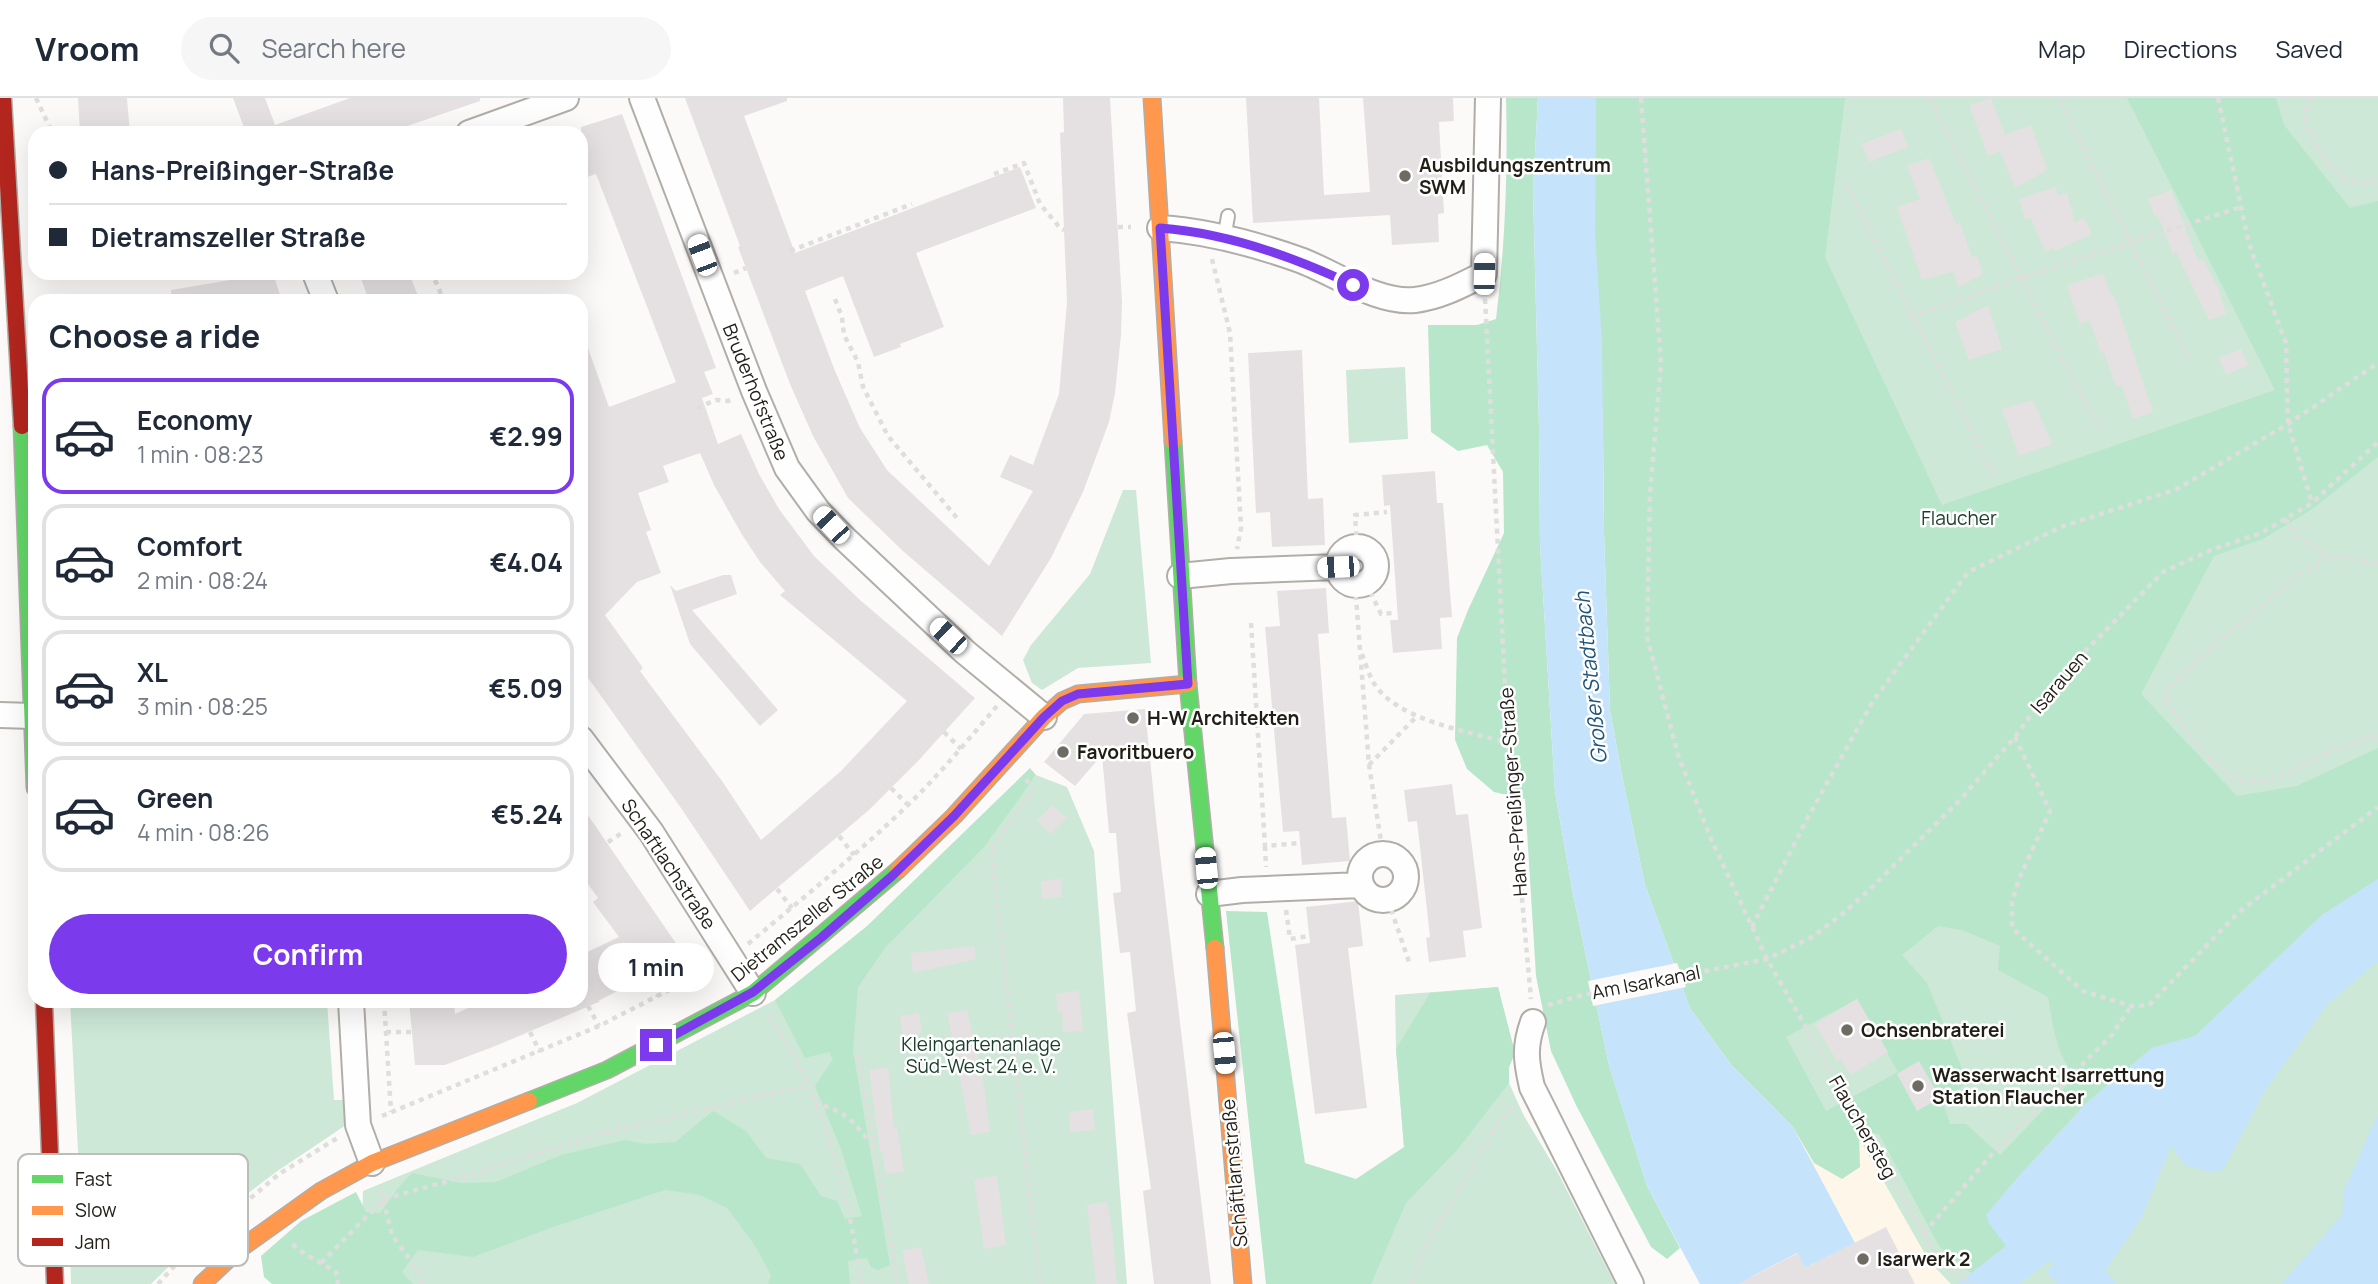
<!DOCTYPE html>
<meta charset="utf-8">
<style>
:root{--surface:#fff;--page:#f6f6f7;--text:#1f2937;--muted:#747a83;--line:#e0e1e3;--accent:#7c3aed}
body{margin:0;font-family:Manrope,sans-serif;background:var(--page);color:var(--text);height:100vh;display:flex;flex-direction:column;font-size:26px;white-space:nowrap}
*{box-sizing:border-box;margin:0}
p{font-size:23px;color:var(--muted)}
.icon{flex:none;width:38px;height:38px;fill:none;stroke:currentColor;stroke-width:2;stroke-linecap:round;stroke-linejoin:round}
.map{position:relative;flex:1;overflow:hidden}
.panel{position:absolute;left:28px;top:196px;width:560px;height:714px;display:flex;flex-direction:column;background:var(--surface);border-radius:21px;box-shadow:0 7px 28px #0002}
.panel>*{flex:none}
.guide{position:absolute;left:28px;top:28px;width:560px;height:154px;border-radius:21px;box-shadow:0 7px 28px #0002;display:grid;align-content:center;height:154px;padding:0 21px;background:var(--surface)}
.end{position:absolute;width:32px;height:32px;margin:-16px;border:9px solid #7c3aed;background:#fff;box-shadow:0 0 0 4px #fff}
.from{border-radius:50%}
.bubble{position:absolute;height:49px;border-radius:24px;background:var(--surface);box-shadow:0 7px 28px #0002;font-size:23px;font-weight:700;line-height:49px;text-align:center}
.car{position:absolute;width:21px;height:42px;margin:-21px -10px;border-radius:9px;box-shadow:0 0 5px 2px #0007;background:linear-gradient(#fff 24%,#345 0 40%,#fff 0 76%,#345 0 86%,#fff 0)}
.guide b{display:flex;align-items:center;gap:24px;height:66px;font-size:26px}
.guide b+b{border-top:2px solid var(--line)}
.guide i{width:18px;height:18px;background:var(--text)}
ul{padding:0;list-style:none}
li{display:flex;align-items:center;gap:21px;height:116px;margin:0 14px 10px;padding:0 7px;border:4px solid var(--line);border-radius:21px}
li div{flex:1}
li b{display:block;font-size:26px}
li em{font-style:normal;font-weight:700}
li.current{border-color:var(--accent)}
li>.icon{width:63px;height:63px;stroke-width:1.5}
h2{padding:0 21px;font-size:32px;line-height:84px}
.button{display:flex;gap:14px;margin-top:auto;padding:14px 21px}
.button a{flex:1;height:80px;border-radius:42px;background:var(--accent);color:#fff;font-size:28px;font-weight:700;line-height:80px;text-align:center}
header{display:flex;align-items:center;gap:42px;box-sizing:border-box;height:98px;padding:0 35px;background:var(--surface);border-bottom:2px solid var(--line)}
header strong{font-size:33px}
nav{display:flex;gap:38px;margin-inline-start:auto;font-size:24px}
.search{width:490px;height:63px;background:var(--page);display:flex;align-items:center;gap:18px;box-sizing:border-box;padding:0 24px;border-radius:38px;color:var(--muted);font-size:26px}
.map>svg:first-child{display:block}
.built{fill:#fdf6e9}
.green{fill:#cde8d6}
.forest{fill:#b8e6ca;fill-rule:evenodd}
.water{fill:#c5e3fa}
.pier{fill:#fcfaf8}
.building{fill:#e5e1e2;fill-rule:evenodd}
.lines{fill:none;stroke-linecap:round;stroke-linejoin:round}
.lane-casing{stroke:#b1aea9;stroke-width:16}
.street-casing{stroke:#b1aea9;stroke-width:28}
.fast-casing{stroke:#b1aea9;stroke-width:19}
.slow-casing{stroke:#b1aea9;stroke-width:19}
.jam-casing{stroke:#b1aea9;stroke-width:19}
.path{stroke:#dededd;stroke-width:4.5;stroke-dasharray:5 5;stroke-linecap:butt}
.lane{stroke:#fffefe;stroke-width:12}
.street{stroke:#fffefe;stroke-width:24}
.fast{stroke:#63d668;stroke-width:16}
.slow{stroke:#ff974d;stroke-width:16}
.jam{stroke:#b3261e;stroke-width:16}
.route{stroke:#7c3aed;stroke-width:9}
.poi-dot{fill:#6e6b65;stroke:#fff;stroke-width:2.5}
.labels{text-anchor:middle;dominant-baseline:central;stroke-width:5;stroke-linejoin:round;paint-order:stroke}
.poi-label{font-size:19px;font-weight:bold;fill:#211e16;stroke:#fff;text-anchor:start}
.street-label{font-size:19px;fill:#211e16;stroke:#fff}
.park-label{font-size:19px;fill:#193e2a;stroke:#fff}
.water-label{font-size:21px;font-style:italic;fill:#20557b;stroke:#fff}
.key{fill:#fff;stroke:#bcbcb9;stroke-width:2}
.key-label{font-size:19px;fill:#211e16}
</style>
<header>
<strong>Vroom</strong>
<div class="search"><svg class="icon" aria-label="search" viewBox="0 0 24 24"><circle cx="10" cy="10" r="6"/><path d="M15 15l6 6"/></svg>Search here</div>
<nav><a>Map</a><a>Directions</a><a>Saved</a></nav>
</header>
<div class="map">
<svg width="2378" height="1186" viewBox="0 0 2378 1186">
<rect width="100%" height="100%" fill="#fcfaf8"/>
<path class="built" d="M1855 1033 1929 1162 1951 1186H1700L1796 1034Z"/>
<path class="green" d="M1538 0H2378V1186H1951L1929 1163 1855 1033 1796 1034Z
M1405 269 1408 341 1349 345 1346 272Z
M1123 392H1136L1151 565 1078 570 1042 592 1032 585 1023 562 1031 547 1090 476Z
M1036 677 1067 689 1094 753 1127 1186H360L363 1093 577 1005 775 902 866 829 1015 704Z
M1498 889 1515 955 1509 969V985L1524 1018 1557 1073 1615 1186H1358L1404 1049 1396 951 1395 897Z
M70 903H327L334 1002H345L349 1025 276 1074 225 1113 151 1186H71L70 1142 79 1121 80 1090Z"/>
<path class="forest" d="M1506 0H1538L1533 93 1539 328 1540 446 1555 694 1573 796 1609 967 1647 1088 1680 1150 1667 1161 1651 1149 1576 1007 1551 953 1536 878 1525 701 1494 694 1467 671 1455 642 1457 540 1468 512 1504 435 1503 374 1487 347 1458 353 1431 334 1428 227H1477L1496 221C1505 148 1508 75 1506 0Z
M1596 0H1848L1845 1 1825 159 1942 407 2275 292 2127 0H2276L2284 27 2350 110 2378 103V359L2311 412 2263 441 2214 458 2141 596 2237 698 2297 688 2378 650V781L2322 817 2195 938 2152 950 2087 1004 2017 1080 1987 1117 1989 1125 2007 1148 1972 1176 1939 1148 1879 1036 1859 1032 1860 1069 1842 1081 1814 1065 1793 1029 1732 968 1690 910 1645 787 1623 683 1610 612 1604 434 1603 331 1595 135ZM1938 828 1962 832 2000 848 1998 872 2048 899C2053 926 2056 959 2076 978L2000 1057 1966 1026H1950L1944 1007 1967 983 1927 885 1902 857ZM1857 901 1898 974 1826 1013 1786 939Z
M1030 670 1036 677 984 749 885 850 858 889 853 953 890 1167 878 1172 871 1169 867 1160 848 1163 850 1186H768L771 1177 754 1146 727 1110 700 1097 665 1092 553 1129 473 1159 418 1152 402 1174 413 1186H272L264 1179 261 1158 301 1123 356 1094 366 1114 380 1115 399 1089 412 1075 462 1085 496 1084 561 1057 625 1042 645 1046 675 1044 713 1013 746 1033 766 1060 800 1066 821 1098 837 1103 845 1121 862 1118 841 1051 815 988 833 961 829 954 805 960 775 902 866 829Z
M1226 813 1267 814 1305 1065 1356 1081 1404 1049 1396 951 1430 895 1498 889 1515 955 1509 969V985L1458 1051 1406 1105 1371 1186H1266Z"/>
<path class="water" d="M1538 0H1596L1595 135 1602 244 1604 434 1610 612 1623 683 1645 787 1690 910 1732 968 1793 1029 1855 1145 1805 1170 1797 1155 1751 1179 1754 1186H1700L1647 1088 1609 967 1573 796 1555 694 1540 446 1539 328 1533 93Z
M2378 781V863L2327 907 2266 991 2223 1072 2209 1074 2185 1067 2171 1048 2142 1119 2105 1173 2118 1186H2058L2046 1174 2053 1166 2050 1163 2019 1186H1957L2006 1148 1989 1125 1986 1117 2017 1080 2088 1004 2152 950 2195 938 2322 817Z
M2378 1016V1186H2281L2342 1117 2344 1092Z"/>
<path class="pier" d="M1677 865 1686 889 1593 908 1588 883Z"/>
<path class="building" d="M78 0H127L130 35H80Z
M233 0H265L275 27 350 0H480V3L387 35H246Z
M685 0H787V3L744 18 795 155 1020 69 1036 110 916 155 944 229 900 246 901 249 874 259 843 178 805 193 835 273 860 330 887 372 989 468 1033 393 1000 379 1010 357 1033 367 1059 296 1067 204 1060 35 1064 34 1063 0H1110L1122 204 1121 237 1115 295 1109 324 1083 394 1051 460 1002 538 904 454 848 400 813 338 790 286 738 149 740 148Z
M1246 0H1319L1324 97 1370 94 1363 0H1453L1454 23 1439 24 1444 115 1438 116 1439 144 1392 147 1390 117 1253 125Z
M1991 0 2005 37 2031 27 2047 72 2015 90 2000 53 1988 58 1969 7Z
M622 16 716 270 704 274 713 296 702 300 718 346 741 336 759 376 779 411 814 458 860 502 975 600 919 662 869 712 750 813 681 710 581 570V239H584L609 309 676 284 596 76 581 81V29ZM700 355 714 387 741 435 760 464 785 493 780 497 907 603 841 673 761 742 722 683 640 573 643 570 605 517 637 484 661 475 646 434 651 432 638 395 669 384 663 368Z
M1901 31 1908 49 1869 64 1862 46Z
M1929 60 1956 126 1960 125 1972 159 1977 158 1983 176 1958 189 1953 174 1922 182 1897 109 1920 101 1907 68Z
M2055 89 2058 97 2067 95 2075 124 2084 120 2092 136 2055 153 2054 150 2045 154 2031 120 2025 122 2019 101Z
M2171 92 2198 163 2203 161 2218 190 2226 216 2209 222 2176 154 2173 156 2158 117 2155 119 2148 101Z
M273 175 282 203H172L171 192Z
M359 175H409L420 203H369Z
M2103 175 2111 197H2114L2153 314 2133 321 2122 287 2116 289 2104 254 2101 256 2090 223 2080 226 2067 188Z
M1988 207 2002 251 1969 262 1955 224Z
M2241 251 2248 267 2226 277 2219 260Z
M1302 252 1308 401 1323 400 1325 447 1272 449 1270 414 1256 415 1248 255Z
M2033 302 2052 346 2019 358 2002 311Z
M1435 373 1437 405H1443L1452 519 1440 520 1442 551 1393 555 1390 522H1398L1390 407 1384 408 1382 377Z
M723 477H731L737 496 692 512 778 612 760 628 690 546 670 487 676 493Z
M1326 490 1329 535 1318 536 1332 720 1346 719 1350 763 1302 767 1299 733 1283 734 1265 529 1280 528 1277 493Z
M1145 611 1157 730 1211 1186H1154L1143 1093 1151 1091 1127 915 1136 913 1130 854 1120 855 1113 795 1121 794 1116 735H1109L1102 657 1075 688 1044 664 1084 616Z
M1452 686 1456 717 1468 716 1482 830 1463 833 1466 859 1429 864 1426 840 1430 839 1417 723 1408 724 1404 692Z
M581 707 684 857 647 878 598 903H601L498 947 445 967H415L409 903H454L455 916 483 903H581V857L619 839 593 804 598 800 581 776Z
M1052 707 1067 720 1051 736 1037 723Z
M1061 781 1062 799 1042 801 1041 783Z
M1358 803 1363 848 1348 850 1367 1010 1315 1016 1295 847 1310 845 1306 809Z
M974 848 976 861 913 875 911 855Z
M1079 893 1083 933 1063 934 1062 914H1058L1056 896Z
M1857 901 1888 954 1850 977 1841 961 1837 963 1815 926Z
M967 912 983 981 990 1034 971 1037 947 915Z
M919 915 922 935 903 939 900 918Z
M1919 963 1940 1000 1917 1013 1897 976Z
M888 969 894 1030 897 1029 904 1074 886 1076 882 1053H880L869 972Z
M1093 1011 1095 1032 1070 1034 1069 1014Z
M997 1078 1006 1147 984 1151 974 1081Z
M1107 1104 1112 1132 1117 1186H1096L1087 1107Z
M1886 1129 1915 1186H1738L1798 1155 1805 1170Z
M921 1149 929 1186H909L902 1153Z"/>
<g class="lines">
<defs>
<path id="lane" d="M1224 141 1228 118"/>
<path id="street" d="M642 0 754 293 787 370 818 413 844 440 965 554 1044 619
M469 35 566 0
M1160 130C1207 133 1255 146 1300 162 1333 174 1378 206 1415 202 1440 199 1462 187 1484 176L1488 0
M315 175 326 203
M1338 468a19 19 0 1 1 38 0a19 19 0 1 1-38 0Z
M1180 478 1231 473 1338 469
M0 617 32 618
M581 641 651 734 753 895
M1360 779a23 23 0 1 1 46 0a23 23 0 1 1-46 0Z
M1209 796 1242 792 1361 787
M351 903 358 1027 372 1065
M1533 924C1524 949 1526 963 1532 989L1631 1186"/>
<path id="fast" d="M22 328 35 690
M1173 343 1188 586 1215 850
M529 1003 607 972 753 895 898 772"/>
<path id="slow" d="M1152 0 1173 343
M898 772 954 718 1044 619 1062 603 1078 596 1188 586
M1215 850 1243 1186
M202 1186 237 1153 321 1093 372 1065 529 1003"/>
<path id="jam" d="M3 0 22 328
M44 903 55 1186"/>
</defs>
<use href="#lane" class="lane-casing"/>
<use href="#street" class="street-casing"/>
<use href="#fast" class="fast-casing"/>
<use href="#slow" class="slow-casing"/>
<use href="#jam" class="jam-casing"/>
<path class="path" d="M36 0 52 34
M1641 0 1661 266 1650 396 1647 539 1678 657 1712 743 1767 861 1938 1161 1971 1186
M1929 0 2099 331
M2218 0 2249 146 2286 245 2288 326 2312 405
M2310 0 2305 14V23C2317 49 2328 77 2358 84 2367 87 2372 84 2378 78
M2060 3 2189 261
M994 76 1024 65 1040 106 1061 131 1064 132
M1847 87 1994 378
M1118 129H1131
M790 153 912 106
M1212 161 1230 235 1241 430 1237 451
M734 175 746 170
M435 182 444 203
M835 201 842 219 844 237 858 264 863 289 888 338 957 420
M1485 201 1508 645 1531 901
M1911 219 2021 180 2241 109
M697 310 716 302 728 303 734 301
M2285 421 2298 439 2331 459
M1357 448 1355 417 1387 414
M2378 466C2338 456 2331 455 2297 478L2189 569 2168 591 2165 603C2183 626 2204 661 2228 676 2265 699 2304 663 2337 650 2351 645 2365 642 2378 637
M1366 485 1381 516 1393 515
M1355 487 1369 667 1383 756
M1251 525 1265 748 1300 745
M1362 556C1365 564 1368 574 1372 582 1393 622 1468 633 1508 645
M944 634 961 651
M2015 639 2050 713 2019 781 2012 804V830L2083 893 2131 908 2149 907 2239 814 2378 709
M1369 667 1416 619
M1026 681 1033 694 991 752 1040 1186
M891 690 908 707
M839 738 854 757
M608 744 622 735
M1265 748 1266 769
M777 791 792 810
M1388 802 1409 864
M1286 812 1290 841 1309 838
M1752 829 1807 721 1873 603 1968 474 2061 429 2177 391 2288 326 2378 265
M748 846C802 801 856 757 907 708 939 677 968 642 997 608
M647 879 658 898
M384 903 391 1014
M1548 907 1583 897 1767 861 1812 839 1845 814 1869 792 1959 703 2015 639 2053 586 2163 474 2211 452 2261 435 2285 421 2312 405 2378 344
M588 908 599 928
M769 918C823 994 849 1096 861 1186
M386 934H412
M530 934 540 954
M858 957 898 1186
M814 1005C846 1013 852 1022 872 1047
M382 1018 599 928 712 870
M381 1092 392 1137 416 1170 423 1186
M220 1126 279 1076 339 1039
M1924 1135 1993 1055 2112 937 2131 908
M293 1146 297 1151 336 1174 338 1186
M107 1154H187
M321 1165 384 1101 466 1078 596 1037 808 987
M158 1186 187 1154 211 1134
M1411 1186C1422 1150 1442 1121 1461 1088 1477 1060 1493 1030 1515 1006"/>
<use href="#lane" class="lane"/>
<use href="#street" class="street"/>
<use href="#fast" class="fast"/>
<use href="#slow" class="slow"/>
<use href="#jam" class="jam"/>
</g>
<g class="lines">
<path class="route" d="M656 947 753 894 822 839 892 778 954 718 1044 619 1062 603 1078 596 1188 586 1160 130C1227 135 1292 158 1353 187"/>
</g>
<g class="poi-dot">
<circle cx="1405" cy="78" r="7"/>
<circle cx="1133" cy="620" r="7"/>
<circle cx="1063" cy="654" r="7"/>
<circle cx="1847" cy="932" r="7"/>
<circle cx="1918" cy="988" r="7"/>
<circle cx="1863" cy="1161" r="7"/>
</g>
<g class="labels">
<g class="poi-label">
<text x="1419" y="67">Ausbildungszentrum<tspan x="1419" dy="22">SWM</tspan></text>
<text x="1147" y="620">H-W Architekten</text>
<text x="1077" y="654">Favoritbuero</text>
<text x="1861" y="932">Ochsenbraterei</text>
<text x="1932" y="977">Wasserwacht Isarrettung<tspan x="1932" dy="22">Station Flaucher</tspan></text>
<text x="1877" y="1161">Isarwerk 2</text>
</g>
<g class="street-label">
<text transform="translate(756 294) rotate(68)">Bruderhofstraße</text>
<text transform="translate(2059 584) rotate(-49)">Isarauen</text>
<text transform="translate(1513 694) rotate(-94)">Hans-Preißinger-Straße</text>
<text transform="translate(669 766) rotate(56)">Schaftlachstraße</text>
<text transform="translate(807 820) rotate(-39)">Dietramszeller Straße</text>
<text transform="translate(1646 884) rotate(-11)">Am Isarkanal</text>
<text transform="translate(1863 1029) rotate(60)">Flauchersteg</text>
<text transform="translate(1234 1075) rotate(-95)">Schäftlarnstraße</text>
</g>
<g class="park-label">
<text x="1959" y="420">Flaucher</text>
<text x="981" y="946">Kleingartenanlage<tspan x="981" dy="22">Süd-West 24 e. V.</tspan></text>
</g>
<g class="water-label">
<text transform="translate(1590 580) rotate(-96)">Großer Stadtbach</text>
</g>
</g>
<rect x="18" y="1056" width="230" height="112" rx="10" class="key"/>
<rect x="32" y="1077" width="31" height="8" fill="#63d668"/>
<rect x="32" y="1108" width="31" height="9" fill="#ff974d"/>
<rect x="32" y="1140" width="31" height="8" fill="#b3261e"/>
<g class="key-label">
<text x="75" y="1088">Fast</text>
<text x="75" y="1119">Slow</text>
<text x="75" y="1151">Jam</text>
</g>
</svg>
<i class="end from" style="left:1353px;top:187px"></i>
<i class="end" style="left:656px;top:947px"></i>
<div class="bubble" style="left:598px;top:845px;width:116px">1 min</div>
<i class="car" style="left:702px;top:157px;rotate:339deg"></i>
<i class="car" style="left:1484px;top:176px;rotate:1deg"></i>
<i class="car" style="left:831px;top:427px;rotate:317deg"></i>
<i class="car" style="left:1338px;top:469px;rotate:268deg"></i>
<i class="car" style="left:948px;top:538px;rotate:313deg"></i>
<i class="car" style="left:1206px;top:770px;rotate:355deg"></i>
<i class="car" style="left:1224px;top:955px;rotate:175deg"></i>
<div class="guide">
<b><i class="from"></i>Hans-Preißinger-Straße</b>
<b><i></i>Dietramszeller Straße</b>
</div>
<section class="panel">
<h2>Choose a ride</h2>
<ul>
<li class="current"><svg class="icon" aria-label="car" viewBox="0 0 24 24"><path d="M5 17H2v-5l4-1 3-4h7l3 4 3 1v5h-3M9 17h6M6 11h13"/><circle cx="7" cy="17" r="2"/><circle cx="17" cy="17" r="2"/></svg><div><b>Economy</b><p>1 min · 08:23</p></div><em>€2.99</em></li>
<li><svg class="icon" aria-label="car" viewBox="0 0 24 24"><path d="M5 17H2v-5l4-1 3-4h7l3 4 3 1v5h-3M9 17h6M6 11h13"/><circle cx="7" cy="17" r="2"/><circle cx="17" cy="17" r="2"/></svg><div><b>Comfort</b><p>2 min · 08:24</p></div><em>€4.04</em></li>
<li><svg class="icon" aria-label="car" viewBox="0 0 24 24"><path d="M5 17H2v-5l4-1 3-4h7l3 4 3 1v5h-3M9 17h6M6 11h13"/><circle cx="7" cy="17" r="2"/><circle cx="17" cy="17" r="2"/></svg><div><b>XL</b><p>3 min · 08:25</p></div><em>€5.09</em></li>
<li><svg class="icon" aria-label="car" viewBox="0 0 24 24"><path d="M5 17H2v-5l4-1 3-4h7l3 4 3 1v5h-3M9 17h6M6 11h13"/><circle cx="7" cy="17" r="2"/><circle cx="17" cy="17" r="2"/></svg><div><b>Green</b><p>4 min · 08:26</p></div><em>€5.24</em></li>
</ul>
<div class="button"><a>Confirm</a></div>
</section>
</div>
